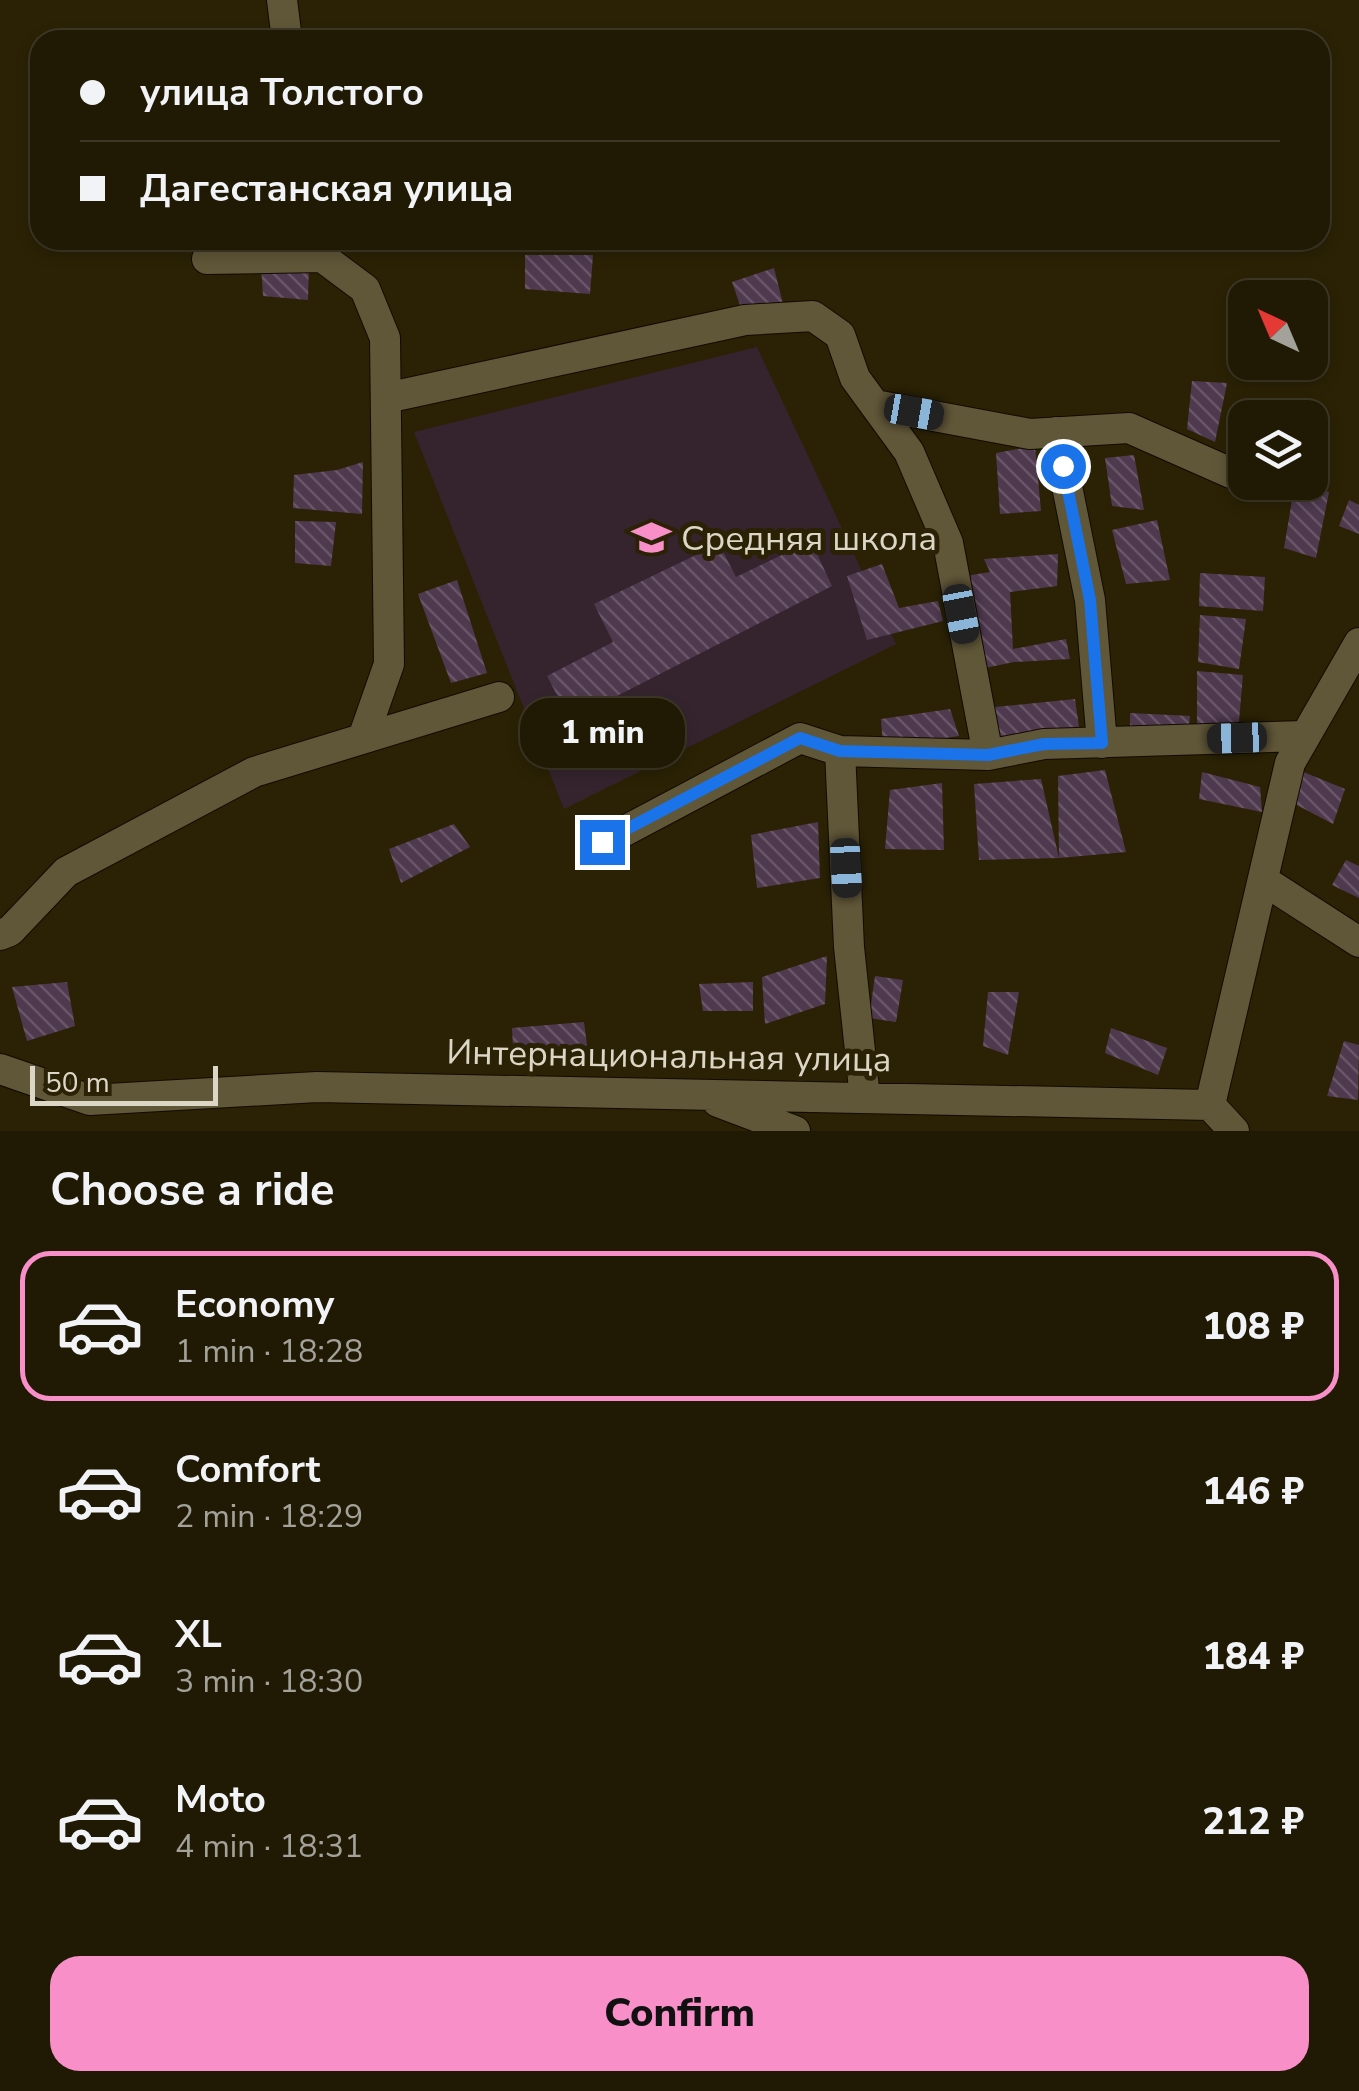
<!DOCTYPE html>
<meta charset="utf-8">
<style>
:root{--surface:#201a04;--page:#28230e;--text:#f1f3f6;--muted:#a2a19a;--line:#3d3826;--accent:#f98fc9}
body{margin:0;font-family:"Nunito Sans",sans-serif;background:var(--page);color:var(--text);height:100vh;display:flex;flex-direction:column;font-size:38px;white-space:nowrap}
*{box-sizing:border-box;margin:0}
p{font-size:32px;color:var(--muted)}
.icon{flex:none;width:55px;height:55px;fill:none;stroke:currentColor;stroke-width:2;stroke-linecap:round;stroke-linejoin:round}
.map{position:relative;height:1131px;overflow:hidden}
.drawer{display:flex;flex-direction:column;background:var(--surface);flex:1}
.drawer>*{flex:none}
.top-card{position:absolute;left:30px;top:30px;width:1300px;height:220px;border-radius:30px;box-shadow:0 5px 15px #0003,0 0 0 2px var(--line);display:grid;align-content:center;height:220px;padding:0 50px;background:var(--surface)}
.needle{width:65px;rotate:316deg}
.tools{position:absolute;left:1228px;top:280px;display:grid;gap:20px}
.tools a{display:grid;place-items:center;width:100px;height:100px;border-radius:20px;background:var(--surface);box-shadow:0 5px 15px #0003,0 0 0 2px var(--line);font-size:50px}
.scale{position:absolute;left:30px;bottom:25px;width:188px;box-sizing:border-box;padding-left:10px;border:5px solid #dbd6c5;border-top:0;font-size:28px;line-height:35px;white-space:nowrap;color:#dbd6c5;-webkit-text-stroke:8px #2b2205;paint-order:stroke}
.end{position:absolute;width:45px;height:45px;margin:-22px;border:12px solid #1a73e8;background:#fff;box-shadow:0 0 0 5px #fff}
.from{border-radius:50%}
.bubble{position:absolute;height:70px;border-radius:30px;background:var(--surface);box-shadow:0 5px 15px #0003,0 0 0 2px var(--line);font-size:32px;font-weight:800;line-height:70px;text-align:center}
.car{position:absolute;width:30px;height:60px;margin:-30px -15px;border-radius:12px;box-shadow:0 0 8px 2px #0007;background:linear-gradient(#222 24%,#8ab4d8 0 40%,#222 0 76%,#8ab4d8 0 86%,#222 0)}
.top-card b{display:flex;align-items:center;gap:35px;height:95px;font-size:38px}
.top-card b+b{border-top:2px solid var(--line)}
.top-card i{width:25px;height:25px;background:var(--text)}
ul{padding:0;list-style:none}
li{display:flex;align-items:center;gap:30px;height:150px;margin:0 20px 15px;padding:0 30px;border:5px solid transparent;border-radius:30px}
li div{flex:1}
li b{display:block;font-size:38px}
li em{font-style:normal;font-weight:800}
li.current{border-color:var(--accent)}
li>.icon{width:90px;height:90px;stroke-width:1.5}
h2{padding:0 50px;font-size:45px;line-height:120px}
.button{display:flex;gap:20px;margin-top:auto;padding:20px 50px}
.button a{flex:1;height:115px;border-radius:30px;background:var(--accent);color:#111;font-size:40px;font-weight:800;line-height:115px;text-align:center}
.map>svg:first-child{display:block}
.education{fill:#35242e}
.building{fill:url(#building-back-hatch)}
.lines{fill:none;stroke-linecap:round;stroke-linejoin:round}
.minor-casing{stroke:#120b00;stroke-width:32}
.minor{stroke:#605638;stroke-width:30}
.route{stroke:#1a73e8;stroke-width:12}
.labels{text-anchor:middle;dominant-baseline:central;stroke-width:10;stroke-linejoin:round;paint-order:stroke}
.poi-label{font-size:35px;fill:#dbd6c5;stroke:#2b2205;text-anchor:start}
.street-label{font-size:35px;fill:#dbd6c5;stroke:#2b2205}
</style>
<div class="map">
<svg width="1359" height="1131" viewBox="0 0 1359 1131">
<defs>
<pattern id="building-back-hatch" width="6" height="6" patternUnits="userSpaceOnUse" patternTransform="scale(2.5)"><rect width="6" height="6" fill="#4f394f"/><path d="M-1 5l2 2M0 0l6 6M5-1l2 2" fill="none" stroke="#685567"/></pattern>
</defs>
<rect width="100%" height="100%" fill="#2b2205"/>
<path class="education" d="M757 347 896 644 564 809 414 432Z"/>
<path class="building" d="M525 255H593L590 294 525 289Z
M309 263 308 300 263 296 261 265Z
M774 268 784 308 742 311 732 282Z
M1192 381 1227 383 1215 442 1187 429Z
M1035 446 1041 511 1000 514 996 453Z
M1134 455 1144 510 1112 506 1105 458Z
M363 462 362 514 293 508 294 475 337 470Z
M1295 482 1329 492 1316 558 1284 548Z
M1349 500 1359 505V534L1339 526Z
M1157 520 1170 580 1126 584 1112 530Z
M295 521 336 522 331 566 295 563Z
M811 541 832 586 570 720 547 676 613 642 594 604 719 544 736 577Z
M1058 554 1057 586 1010 592 1013 649 1066 639 1070 659 1014 662 980 669 960 577 990 572 984 559Z
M882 564 899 608 938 601 943 621 867 640 847 576Z
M1200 573 1265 577 1263 611 1199 606Z
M457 580 487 673 451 683 418 594Z
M1200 615 1246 619 1239 669 1198 662Z
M1197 671 1243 675 1238 732 1197 736Z
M1075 699 1080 734 994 741 995 707Z
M950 709 959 736 883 747 881 719Z
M1130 713 1190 716 1188 735 1130 736Z
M1105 770 1126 852 1059 858 979 860 974 784 1041 779 1059 858 1058 776Z
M1301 771 1345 789 1333 824 1293 803Z
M1202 772 1260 787 1262 812 1199 799Z
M942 783 944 850 885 849 890 790Z
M818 822 820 878 757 888 751 835Z
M454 824 470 847 401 883 389 849Z
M1346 860 1359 866V898L1332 885Z
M827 956 825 1004 765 1024 762 977Z
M875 976 903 980 896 1022 869 1018Z
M67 982 75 1026 27 1041 12 987Z
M753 982V1011H703L699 984Z
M988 992H1019L1008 1055 983 1046Z
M584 1022 588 1053 514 1065 512 1028Z
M1111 1028 1167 1048 1158 1075 1105 1053Z
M1344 1041 1359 1045 1358 1100 1327 1096Z"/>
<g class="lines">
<defs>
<path id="minor" d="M282 0 287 40
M207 259 322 257 365 289 385 338 389 664 363 738
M386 398 745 320 813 316 840 335 855 378 909 452 948 543 988 755
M875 405 1030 434 1129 428 1231 473
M1056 432 1090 600 1102 743
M840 751 849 947 865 1098
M602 843 800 738 840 751 988 755 1044 744 1305 736
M1263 880 1359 942
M0 935 10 931 66 872 254 772 499 697
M0 1069 90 1100 317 1087 1210 1105 1234 1131
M718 1102 795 1131
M1210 1105 1290 763 1359 643"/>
</defs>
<use href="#minor" class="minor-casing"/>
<use href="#minor" class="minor"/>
</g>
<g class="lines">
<path class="route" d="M602 842 800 738 840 751 988 755 1044 744 1102 743 1090 600 1063 466"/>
</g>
<defs>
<symbol id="school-bare" viewBox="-9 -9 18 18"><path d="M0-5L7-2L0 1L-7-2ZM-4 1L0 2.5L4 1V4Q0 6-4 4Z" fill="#f98fc9" stroke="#2b2205" stroke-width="2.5" paint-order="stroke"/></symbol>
</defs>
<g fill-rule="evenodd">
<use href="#school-bare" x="624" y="510" width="55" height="55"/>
</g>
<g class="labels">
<g class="poi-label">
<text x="681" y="538">Средняя школа</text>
</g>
<g class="street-label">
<text transform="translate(669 1056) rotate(1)">Интернациональная улица</text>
</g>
</g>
</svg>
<div class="tools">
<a><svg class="needle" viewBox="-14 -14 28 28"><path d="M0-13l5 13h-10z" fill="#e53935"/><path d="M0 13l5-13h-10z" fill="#a2a19a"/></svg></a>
<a><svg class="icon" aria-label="layers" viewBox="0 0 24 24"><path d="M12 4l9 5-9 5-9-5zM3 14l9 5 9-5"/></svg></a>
</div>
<div class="scale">50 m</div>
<i class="end from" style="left:1063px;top:466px"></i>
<i class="end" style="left:602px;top:842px"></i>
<div class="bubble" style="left:520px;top:698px;width:165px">1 min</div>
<i class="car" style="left:914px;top:412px;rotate:100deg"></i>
<i class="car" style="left:961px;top:614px;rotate:169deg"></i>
<i class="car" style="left:1237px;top:738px;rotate:268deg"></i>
<i class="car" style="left:846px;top:868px;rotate:177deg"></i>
<div class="top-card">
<b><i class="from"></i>улица Толстого</b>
<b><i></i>Дагестанская улица</b>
</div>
</div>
<section class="drawer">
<h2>Choose a ride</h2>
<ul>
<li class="current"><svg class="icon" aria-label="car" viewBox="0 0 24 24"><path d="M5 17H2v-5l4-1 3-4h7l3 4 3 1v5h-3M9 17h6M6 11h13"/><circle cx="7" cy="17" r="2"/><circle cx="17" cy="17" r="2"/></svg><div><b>Economy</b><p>1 min · 18:28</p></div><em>108 ₽</em></li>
<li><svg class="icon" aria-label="car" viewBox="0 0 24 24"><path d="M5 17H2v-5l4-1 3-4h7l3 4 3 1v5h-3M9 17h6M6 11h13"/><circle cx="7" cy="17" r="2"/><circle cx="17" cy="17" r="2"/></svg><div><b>Comfort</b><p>2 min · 18:29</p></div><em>146 ₽</em></li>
<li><svg class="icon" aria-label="car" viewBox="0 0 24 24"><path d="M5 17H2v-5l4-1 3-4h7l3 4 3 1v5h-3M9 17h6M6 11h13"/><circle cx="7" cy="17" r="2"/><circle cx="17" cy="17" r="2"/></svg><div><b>XL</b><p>3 min · 18:30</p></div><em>184 ₽</em></li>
<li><svg class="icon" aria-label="car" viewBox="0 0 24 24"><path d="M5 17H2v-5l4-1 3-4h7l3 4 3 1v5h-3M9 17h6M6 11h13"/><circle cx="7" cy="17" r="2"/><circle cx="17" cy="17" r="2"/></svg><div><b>Moto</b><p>4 min · 18:31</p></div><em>212 ₽</em></li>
</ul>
<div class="button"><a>Confirm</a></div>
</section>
